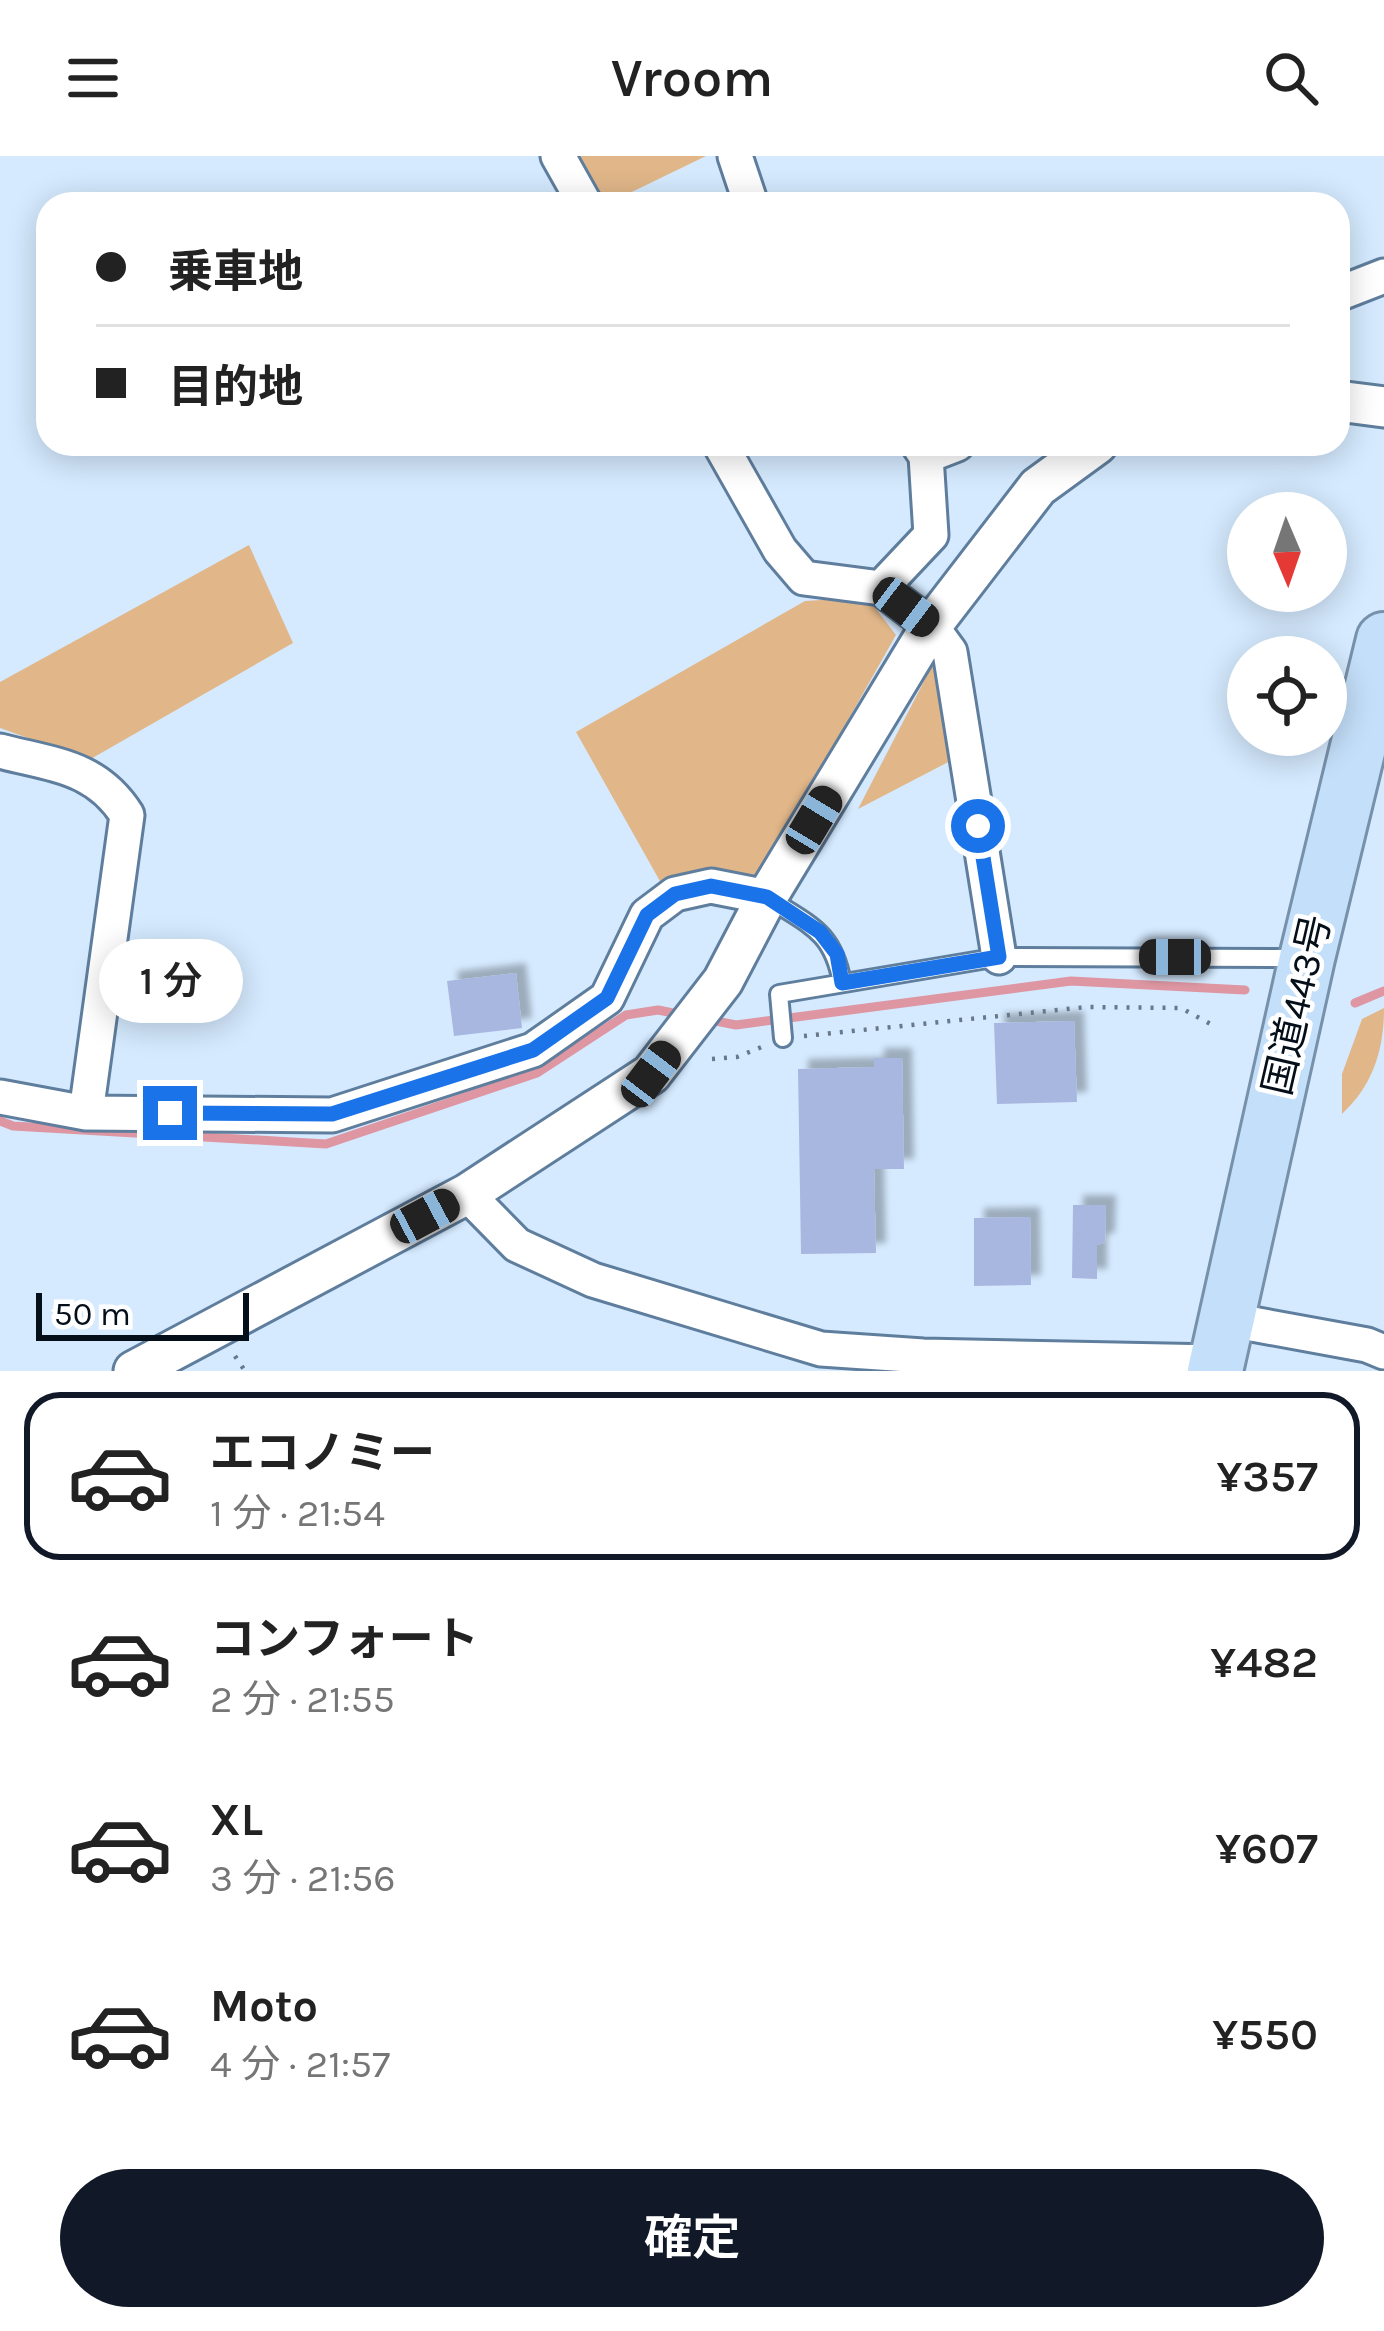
<!DOCTYPE html>
<html lang="ja">
<meta charset="utf-8">
<style>
:root{--surface:#fff;--page:#f6f6f6;--text:#222;--muted:#767676;--line:#e0e0e0;--accent:#111827}
body{margin:0;font-family:Karla,"Noto Sans JP",sans-serif;background:var(--page);color:var(--text);height:100vh;display:flex;flex-direction:column;font-size:45px;white-space:nowrap}
*{box-sizing:border-box;margin:0}
p{font-size:39px;color:var(--muted)}
.icon{flex:none;width:66px;height:66px;fill:none;stroke:currentColor;stroke-width:2;stroke-linecap:round;stroke-linejoin:round}
.map{position:relative;height:1215px;overflow:hidden}
.sheet{display:flex;flex-direction:column;background:var(--surface);flex:1}
.sheet>*{flex:none}
.banner{position:absolute;left:36px;top:36px;width:1314px;height:264px;border-radius:36px;box-shadow:0 6px 30px #0003;display:grid;align-content:center;height:264px;padding:0 60px;background:var(--surface)}
.needle{width:78px;rotate:178deg}
.tools{position:absolute;left:1227px;top:336px;display:grid;gap:24px}
.tools a{display:grid;place-items:center;width:120px;height:120px;border-radius:50%;background:var(--surface);box-shadow:0 6px 30px #0003;font-size:60px}
.scale{position:absolute;left:36px;bottom:30px;width:213px;box-sizing:border-box;padding-left:12px;border:6px solid #040f1a;border-top:0;font-size:33px;line-height:42px;white-space:nowrap;color:#040f1a;-webkit-text-stroke:9px #fff;paint-order:stroke}
.end{position:absolute;width:54px;height:54px;margin:-27px;border:15px solid #1a73e8;background:#fff;box-shadow:0 0 0 6px #fff}
.from{border-radius:50%}
.bubble{position:absolute;height:84px;border-radius:42px;background:var(--surface);box-shadow:0 6px 30px #0003;font-size:39px;font-weight:600;line-height:84px;text-align:center}
.car{position:absolute;width:36px;height:72px;margin:-36px -18px;border-radius:15px;box-shadow:0 0 9px 3px #0007;background:linear-gradient(#222 24%,#8ab4d8 0 40%,#222 0 76%,#8ab4d8 0 86%,#222 0)}
.banner b{display:flex;align-items:center;gap:42px;height:114px;font-size:45px}
.banner b+b{border-top:3px solid var(--line)}
.banner i{width:30px;height:30px;background:var(--text)}
ul{padding:21px 0 0;list-style:none}
li{display:flex;align-items:center;gap:36px;height:168px;margin:0 24px 18px;padding:0 36px;border:6px solid transparent;border-radius:36px}
li div{flex:1}
li b{display:block;font-size:45px}
li em{font-style:normal;font-weight:600}
li.on{border-color:var(--accent)}
li>.icon{width:108px;height:108px;stroke-width:1.5}
.cta{display:flex;gap:24px;margin-top:auto;padding:24px 60px}
.cta a{flex:1;height:138px;border-radius:72px;background:var(--accent);color:#fff;font-size:48px;font-weight:600;line-height:138px;text-align:center}
header{display:flex;justify-content:space-between;align-items:center;height:156px;padding:0 60px;background:var(--surface);font-size:54px;font-weight:600}
.map>svg:first-child{display:block}
.green{fill:#e1b789}
.lines{fill:none;stroke-linecap:round;stroke-linejoin:round}
.stream{stroke:#dd96a2;stroke-width:9}
.building{fill:#a8b7e0;filter:url(#shadow)}
.service-casing{stroke:#5f7e9d;stroke-width:22}
.minor-casing{stroke:#5f7e9d;stroke-width:39}
.tertiary-casing{stroke:#5f7e9d;stroke-width:45}
.trunk-casing{stroke:#7891aa;stroke-width:60}
.path{stroke:#687888;stroke-width:4.5;stroke-dasharray:3 9;stroke-linecap:butt}
.service{stroke:#fff;stroke-width:16}
.minor{stroke:#fff;stroke-width:33}
.tertiary{stroke:#fff;stroke-width:39}
.trunk{stroke:#c4dffa;stroke-width:54}
.route{stroke:#1a73e8;stroke-width:15}
.labels{text-anchor:middle;dominant-baseline:central;stroke-width:9;stroke-linejoin:round;paint-order:stroke}
.street-label{font-size:39px;fill:#040f1a;stroke:#fff}
</style>
<header><svg class="icon" aria-label="menu" viewBox="0 0 24 24"><path d="M4 6h16M4 12h16M4 18h16"/></svg>Vroom<svg class="icon" aria-label="search" viewBox="0 0 24 24"><circle cx="10" cy="10" r="6"/><path d="M15 15l6 6"/></svg></header>
<div class="map">
<svg width="1384" height="1215" viewBox="0 0 1384 1215">
<defs>
<filter id="shadow"><feDropShadow dx="10" dy="-10" stdDeviation="3" flood-color="#0004"/></filter>
</defs>
<rect width="100%" height="100%" fill="#d5eaff"/>
<path class="green" d="M575 0H706L607 48Z
M249 389 293 487 89 604 0 572V526Z
M867 441 896 479 759 722C724 712 694 711 661 727L576 576 805 445Z
M937 504 956 602 858 653 934 506Z
M1384 852C1384 894 1373 929 1342 958V918L1362 863Z"/>
<g class="lines">
<path class="stream" d="M1355 847 1384 835
M706 863 736 869 1071 825 1245 834
M0 965 13 970 326 988 537 917 626 859 658 854 683 859"/>
</g>
<path class="building" d="M516 817 522 872 454 880 447 825Z
M1074 865 1077 946 997 948 994 867Z
M874 902H902L904 1013H874L876 1097 801 1098 798 913 874 911Z
M1073 1049H1106L1105 1086 1097 1089V1123L1072 1122Z
M1030 1061 1031 1129 974 1130V1062Z"/>
<g class="lines">
<defs>
<path id="service" d="M768 742C809 769 833 775 842 827
M783 882 779 838 999 801 1300 802"/>
<path id="minor" d="M558 0 585 48
M735 0 751 48
M1338 138 1384 120
M720 288 780 394 804 422 881 432 931 470 950 496 999 801
M926 300 957 288
M881 432 931 379 926 300 918 288
M0 595C53 609 96 610 127 659L86 957 332 959 533 894 607 842 647 759 675 738 711 730 767 741
M0 941 86 957
M467 1038 517 1089 593 1124 821 1193 923 1200 1217 1206
M1225 1163 1367 1189 1384 1196"/>
<path id="tertiary" d="M1338 245 1384 251
M134 1215 467 1038 651 918 723 825 767 741 931 470 1038 331 1097 288"/>
<path id="trunk" d="M1215 1215 1307 802 1384 484"/>
</defs>
<use href="#service" class="service-casing"/>
<use href="#minor" class="minor-casing"/>
<use href="#tertiary" class="tertiary-casing"/>
<use href="#trunk" class="trunk-casing"/>
<path class="path" d="M804 880 1087 851 1181 852 1216 871
M712 903 737 901 764 890
M235 1200 245 1215"/>
<use href="#service" class="service"/>
<use href="#minor" class="minor"/>
<use href="#tertiary" class="tertiary"/>
<use href="#trunk" class="trunk"/>
</g>
<g class="lines">
<path class="route" d="M170 957 332 958 533 894 607 842 647 759 675 738 711 730 767 741 820 776 837 798 842 827 999 801 978 670"/>
</g>
<g class="labels">
<g class="street-label">
<text transform="translate(1297 849) rotate(-77)">国道443号</text>
</g>
</g>
</svg>
<div class="tools">
<a><svg class="needle" viewBox="-14 -14 28 28"><path d="M0-13l5 13h-10z" fill="#e53935"/><path d="M0 13l5-13h-10z" fill="#767676"/></svg></a>
<a><svg class="icon" aria-label="locate" viewBox="0 0 24 24"><circle cx="12" cy="12" r="6"/><path d="M12 2v4M12 18v4M2 12h4M18 12h4"/></svg></a>
</div>
<div class="scale">50 m</div>
<i class="end from" style="left:978px;top:670px"></i>
<i class="end" style="left:170px;top:957px"></i>
<div class="bubble" style="left:99px;top:783px;width:144px">1 分</div>
<i class="car" style="left:906px;top:451px;rotate:127deg"></i>
<i class="car" style="left:814px;top:664px;rotate:31deg"></i>
<i class="car" style="left:1175px;top:801px;rotate:270deg"></i>
<i class="car" style="left:651px;top:918px;rotate:37deg"></i>
<i class="car" style="left:425px;top:1060px;rotate:62deg"></i>
<div class="banner">
<b><i class="from"></i>乗車地</b>
<b><i></i>目的地</b>
</div>
</div>
<section class="sheet">
<ul>
<li class="on"><svg class="icon" aria-label="car" viewBox="0 0 24 24"><path d="M5 17H2v-5l4-1 3-4h7l3 4 3 1v5h-3M9 17h6M6 11h13"/><circle cx="7" cy="17" r="2"/><circle cx="17" cy="17" r="2"/></svg><div><b>エコノミー</b><p>1 分 · 21:54</p></div><em>¥357</em></li>
<li><svg class="icon" aria-label="car" viewBox="0 0 24 24"><path d="M5 17H2v-5l4-1 3-4h7l3 4 3 1v5h-3M9 17h6M6 11h13"/><circle cx="7" cy="17" r="2"/><circle cx="17" cy="17" r="2"/></svg><div><b>コンフォート</b><p>2 分 · 21:55</p></div><em>¥482</em></li>
<li><svg class="icon" aria-label="car" viewBox="0 0 24 24"><path d="M5 17H2v-5l4-1 3-4h7l3 4 3 1v5h-3M9 17h6M6 11h13"/><circle cx="7" cy="17" r="2"/><circle cx="17" cy="17" r="2"/></svg><div><b>XL</b><p>3 分 · 21:56</p></div><em>¥607</em></li>
<li><svg class="icon" aria-label="car" viewBox="0 0 24 24"><path d="M5 17H2v-5l4-1 3-4h7l3 4 3 1v5h-3M9 17h6M6 11h13"/><circle cx="7" cy="17" r="2"/><circle cx="17" cy="17" r="2"/></svg><div><b>Moto</b><p>4 分 · 21:57</p></div><em>¥550</em></li>
</ul>
<div class="cta"><a>確定</a></div>
</section>
